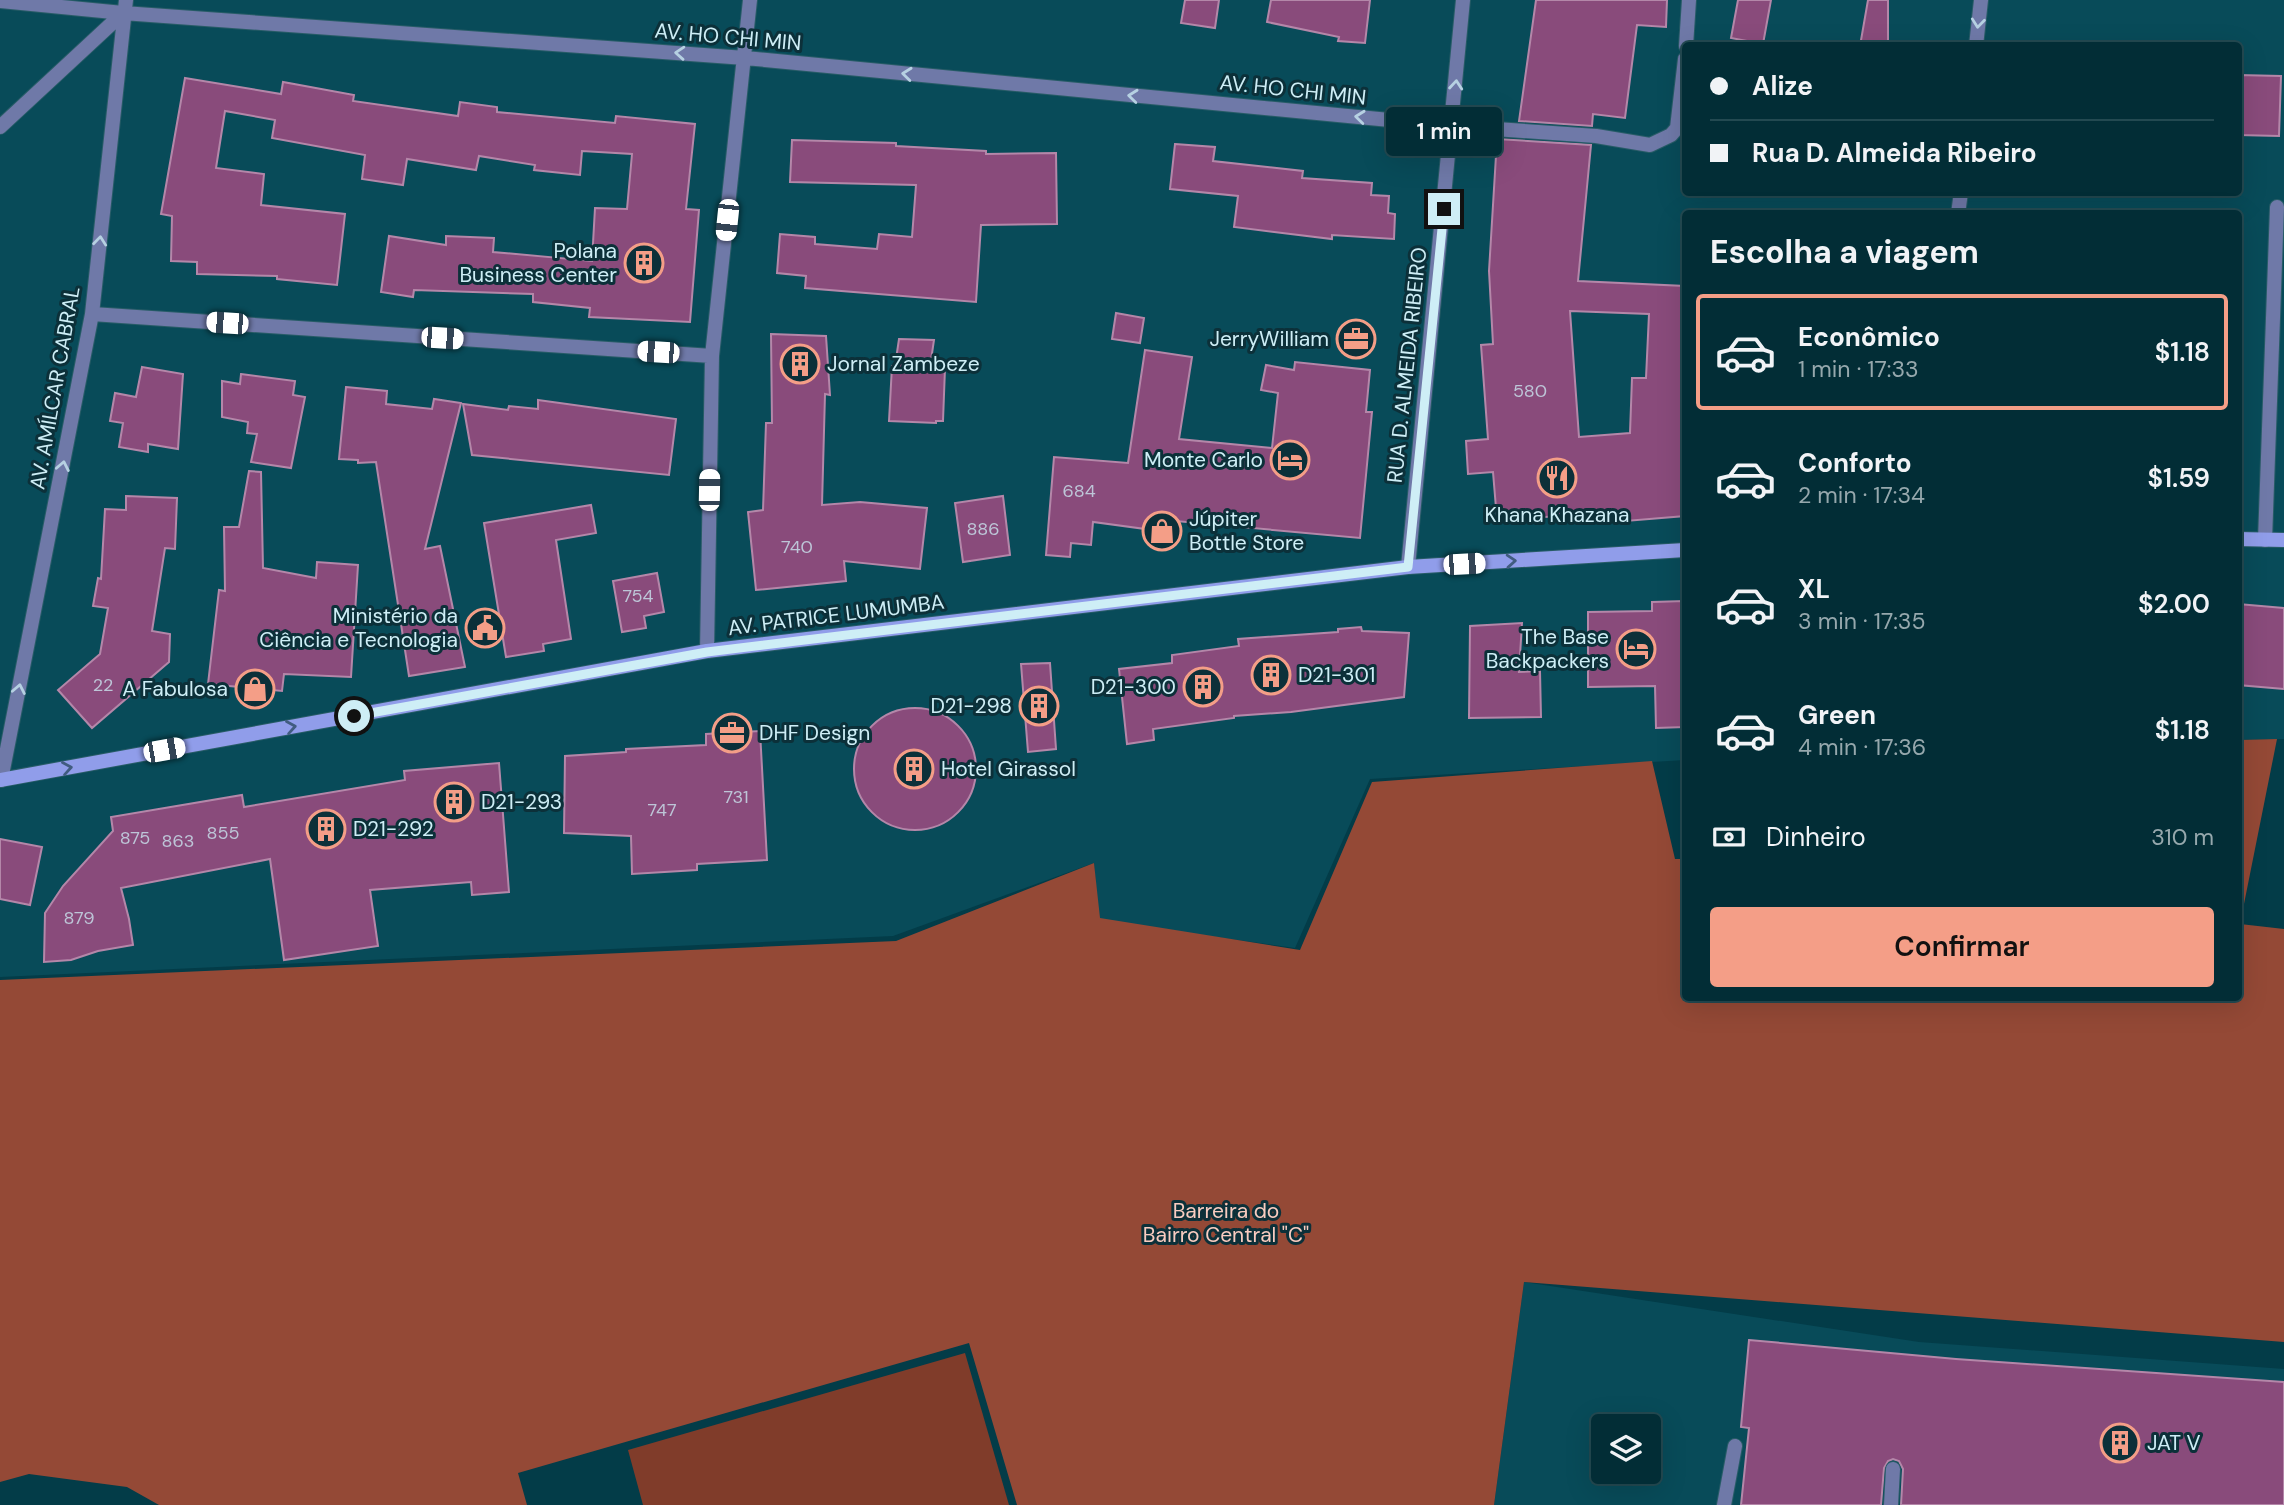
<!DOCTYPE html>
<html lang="pt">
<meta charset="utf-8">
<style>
:root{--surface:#022d36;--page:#0c353e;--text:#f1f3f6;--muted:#96a8ad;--line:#234951;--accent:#f49e87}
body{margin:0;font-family:"DM Sans",sans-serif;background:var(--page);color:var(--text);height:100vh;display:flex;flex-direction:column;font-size:26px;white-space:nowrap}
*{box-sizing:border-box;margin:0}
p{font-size:23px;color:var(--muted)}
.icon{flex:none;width:38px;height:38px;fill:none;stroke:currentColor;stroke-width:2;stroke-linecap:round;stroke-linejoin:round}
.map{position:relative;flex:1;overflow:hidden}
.details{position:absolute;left:1682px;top:210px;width:560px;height:791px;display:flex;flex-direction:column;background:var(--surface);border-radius:7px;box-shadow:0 7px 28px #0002,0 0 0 2px var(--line)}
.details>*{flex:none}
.guide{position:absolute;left:1682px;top:42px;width:560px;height:154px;border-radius:7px;box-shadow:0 7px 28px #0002,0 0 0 2px var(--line);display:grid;align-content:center;height:154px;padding:0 28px;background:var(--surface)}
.tools{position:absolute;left:1591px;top:1414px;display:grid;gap:14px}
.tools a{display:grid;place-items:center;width:70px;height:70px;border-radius:7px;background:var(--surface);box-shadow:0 7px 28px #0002,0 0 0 2px var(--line);font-size:35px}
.end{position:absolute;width:32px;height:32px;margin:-16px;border:9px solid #ceeef6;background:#111;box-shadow:0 0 0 4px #111}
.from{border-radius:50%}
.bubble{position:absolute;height:49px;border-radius:7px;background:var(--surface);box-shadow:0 7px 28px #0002,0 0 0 2px var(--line);font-size:23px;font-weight:600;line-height:49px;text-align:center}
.car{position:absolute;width:21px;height:42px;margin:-21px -10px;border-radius:9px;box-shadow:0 0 5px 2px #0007;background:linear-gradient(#fff 24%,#345 0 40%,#fff 0 76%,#345 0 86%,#fff 0)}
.guide b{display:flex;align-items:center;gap:24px;height:66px;font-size:26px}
.guide b+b{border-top:2px solid var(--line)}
.guide i{width:18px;height:18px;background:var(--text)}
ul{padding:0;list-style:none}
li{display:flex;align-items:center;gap:21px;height:116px;margin:0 14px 10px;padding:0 14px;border:4px solid transparent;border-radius:7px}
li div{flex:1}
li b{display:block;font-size:26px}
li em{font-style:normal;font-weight:600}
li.active{border-color:var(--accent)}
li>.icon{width:63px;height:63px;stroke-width:1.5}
h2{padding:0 28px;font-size:32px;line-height:84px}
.pay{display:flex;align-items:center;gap:18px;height:77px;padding:0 28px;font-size:26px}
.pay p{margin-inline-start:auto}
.action{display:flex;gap:14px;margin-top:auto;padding:14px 28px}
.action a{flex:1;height:80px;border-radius:7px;background:var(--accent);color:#111;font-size:28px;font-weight:600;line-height:80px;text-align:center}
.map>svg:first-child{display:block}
.built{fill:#084b59;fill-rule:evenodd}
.green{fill:#803c2a}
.forest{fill:#944936}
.building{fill:#894b7b;stroke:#b487a9;stroke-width:2;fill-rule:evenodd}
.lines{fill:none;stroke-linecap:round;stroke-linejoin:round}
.lane-casing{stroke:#285c67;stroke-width:16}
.street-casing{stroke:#285c67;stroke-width:16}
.secondary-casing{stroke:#285c67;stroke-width:16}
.lane{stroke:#6f79a8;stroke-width:14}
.street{stroke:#6f79a8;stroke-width:14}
.secondary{stroke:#909dea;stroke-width:14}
.oneway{stroke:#b6d1e2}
.oneway2{stroke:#415c80}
.route{stroke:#ceeef6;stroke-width:9}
.labels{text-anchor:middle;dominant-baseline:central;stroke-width:6;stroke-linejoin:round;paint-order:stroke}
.number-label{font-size:18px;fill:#bdc5d7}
.street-label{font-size:21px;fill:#ceeef6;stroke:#0c3039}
.poi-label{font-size:21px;fill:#ceeef6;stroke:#0c3039;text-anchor:end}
.park-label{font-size:21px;fill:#f9ccc0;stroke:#0c3039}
</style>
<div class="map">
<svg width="2284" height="1505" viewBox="0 0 2284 1505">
<rect width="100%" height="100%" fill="#033c48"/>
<path class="built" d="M0 0H2284V739L2238 740V214H1685V760L1370 779 1295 948 1099 921 1094 863 893 936 0 977ZM1685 46H2238V192H1685Z
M1524 1282 1919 1342 2284 1369V1505H1494ZM1603 1426H1648V1472H1603Z"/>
<path class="green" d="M965 1353 1009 1505H643L628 1450Z"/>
<path class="forest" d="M2277 739 2240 924 2284 929V1342L1524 1282 1494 1505H1017L969 1343 518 1473 527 1505H159L127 1487 29 1474 0 1482V980L896 941 1094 863 1100 918 1300 950 1372 782 1652 761 1675 859H1685V998H2238V740Z"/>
<path class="building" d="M1185 0H1219L1215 28 1181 23Z
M1271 0H1370L1365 43 1338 41 1339 37 1267 22Z
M1536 0H1667L1666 27 1637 25 1625 118 1593 114 1592 126 1519 121Z
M1738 0H1771L1763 44 1731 38Z
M1868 0H1888V46H1860Z
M2238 75 2281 76 2279 136 2238 135Z
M185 78 281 94 283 82 354 95 353 101 458 116 460 102 497 107V112L615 123 616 116 695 124 686 209 699 210 690 322 589 317 590 308 533 302V294L414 290 413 297 381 292 389 236 446 245V236L494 238 493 252 592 261 595 208 627 209 632 154 582 151 580 175 534 170 535 165 479 156 476 170 407 159 403 185 362 179 365 155 272 138 275 120 225 111 216 168 264 174 261 205 345 214 337 285 277 279V276L197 274V262L171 261 172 216 161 214Z
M1497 139 1591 145 1578 281 1685 286V516L1626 521 1627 512 1497 520 1493 472 1468 474 1466 441 1488 439 1481 345 1493 344 1489 271ZM1570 311 1649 314 1646 378H1632L1630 433 1579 437Z
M792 140 896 143V146L986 151V154L1056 153 1057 224 981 225 976 302 805 288 806 276 777 273 780 234 815 237V244L877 249 879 234 912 237 916 185 790 182Z
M1175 144 1215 147 1213 161 1303 171 1302 178 1372 183 1371 195 1389 196 1388 213 1395 214 1394 239 1332 235V239L1234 227 1238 196 1170 189Z
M1116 313 1144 318 1140 343 1112 339Z
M771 334 826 336 830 395 825 394 822 505 860 502 927 508 920 569 844 561 846 581 756 590 748 512 763 510 766 423H772Z
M899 339 934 340 930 367 945 368 943 421H936V423L889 421 892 366H895Z
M1145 350 1192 357 1179 439 1272 448 1278 393 1261 390 1266 365 1294 370 1295 362 1370 370 1366 412H1372L1360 538 1176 521 1175 533 1093 522 1091 545 1071 543 1070 557 1046 555 1054 457 1128 463Z
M142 367 183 374 178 449 148 444V452L119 447 123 423 110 421 115 393 136 397Z
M241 374 295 381 293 395 305 397 291 468 251 462 257 434 247 433 248 422 222 417V381L240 384Z
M346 387 387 391 386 404 432 409 434 399 461 403 425 549 440 546 465 667 409 676 376 462 358 463V460L339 459Z
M538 400 676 419 669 475 472 455 463 404 508 410 509 406 538 409Z
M249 471 261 472 263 568 316 578 317 562 358 565 351 677 284 674 282 691 208 684 219 590 225 591 224 527H239Z
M126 496 177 498 175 549 165 548 152 631 170 634 169 662 92 728 58 690 100 654 108 608 93 606 98 578 101 579 105 509 126 510Z
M1003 496 1010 555 963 562 955 503Z
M591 505 596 533 556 540 571 639 543 644 544 651 506 657 484 523Z
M657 573 664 612 644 616 646 628 622 632 613 581Z
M1685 601V727L1656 728 1655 686 1588 687V612L1652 611V602Z
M2238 604 2284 608V689L2238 685Z
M1522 623 1519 672 1540 671 1541 717 1469 718 1470 626Z
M1361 627 1362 631 1409 633 1404 697 1291 712 1234 716V718L1153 729 1154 740 1127 744 1119 669 1172 663V655L1239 646 1238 639 1338 632V629Z
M1050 663 1056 749 1028 752 1021 664Z
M854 769a61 61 0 1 1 122 0a61 61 0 1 1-122 0Z
M760 731 767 860 697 864V870L632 874 631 836 564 833 565 756 626 752V749L706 745V734Z
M499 763 509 892 472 895 471 882 370 890 378 946 284 960 270 859 121 888 129 919 133 945 98 951 71 960 44 962 45 913 63 886 113 831 111 817 242 795 244 807 405 780 404 771Z
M0 839 42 847 30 905 0 899Z
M1749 1340 1956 1359 2284 1382V1505H1901L1903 1469 1899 1461 1893 1459 1888 1461 1884 1468 1881 1505H1741L1749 1428 1741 1427Z"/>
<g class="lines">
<defs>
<path id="lane" d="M1686 46 1689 0
M1452 126 1596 136 1650 145 1671 135 1677 128 1685 59
M1724 1505 1735 1446
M1891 1505 1893 1469"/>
<path id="street" d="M0 1 123 13 745 58 1452 126
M1976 46 1981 0
M0 127 123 13
M1958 214 1961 192
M92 314 712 356
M2265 540 2277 207
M1408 567 1463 0
M707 651 712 356 750 0
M1 780 92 314 126 0"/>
<path id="secondary" d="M2238 539 2284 540
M0 780 707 651 1408 567 1685 550"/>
</defs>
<use href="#lane" class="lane-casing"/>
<use href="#street" class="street-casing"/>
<use href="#secondary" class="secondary-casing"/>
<use href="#lane" class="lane"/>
<use href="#street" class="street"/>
<use href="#secondary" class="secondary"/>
</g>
<defs><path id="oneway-chevron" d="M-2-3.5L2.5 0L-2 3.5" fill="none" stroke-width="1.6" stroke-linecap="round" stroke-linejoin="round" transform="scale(1.75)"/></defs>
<g class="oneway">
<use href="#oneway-chevron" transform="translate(1978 23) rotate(96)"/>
<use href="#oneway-chevron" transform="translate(680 53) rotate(-176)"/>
<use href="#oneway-chevron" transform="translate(907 74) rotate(-174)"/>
<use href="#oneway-chevron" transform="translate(1456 85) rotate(-85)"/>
<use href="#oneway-chevron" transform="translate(1133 96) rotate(-174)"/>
<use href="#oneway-chevron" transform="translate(1360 117) rotate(-174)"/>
<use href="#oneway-chevron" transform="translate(100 241) rotate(-84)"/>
<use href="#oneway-chevron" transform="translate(63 466) rotate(-79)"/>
<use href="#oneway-chevron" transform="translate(19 689) rotate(-79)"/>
</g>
<g class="oneway2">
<use href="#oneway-chevron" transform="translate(1511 561) rotate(-4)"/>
<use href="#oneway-chevron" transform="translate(291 727) rotate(-10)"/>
<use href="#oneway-chevron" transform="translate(67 768) rotate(-10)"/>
</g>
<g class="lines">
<path class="route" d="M354 716 707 652 1408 567 1444 209"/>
</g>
<defs>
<symbol id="building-ring" viewBox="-11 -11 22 22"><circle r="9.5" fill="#0c3039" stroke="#f49e87" stroke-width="1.5"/><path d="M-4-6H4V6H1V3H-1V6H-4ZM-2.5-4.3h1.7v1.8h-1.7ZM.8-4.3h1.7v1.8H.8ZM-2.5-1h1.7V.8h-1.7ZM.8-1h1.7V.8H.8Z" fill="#f49e87"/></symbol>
<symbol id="office-ring" viewBox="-11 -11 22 22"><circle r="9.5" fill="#0c3039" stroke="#f49e87" stroke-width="1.5"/><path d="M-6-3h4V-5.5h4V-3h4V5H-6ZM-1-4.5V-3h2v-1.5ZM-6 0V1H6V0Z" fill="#f49e87"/></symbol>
<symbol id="hotel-ring" viewBox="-11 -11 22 22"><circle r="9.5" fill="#0c3039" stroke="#f49e87" stroke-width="1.5"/><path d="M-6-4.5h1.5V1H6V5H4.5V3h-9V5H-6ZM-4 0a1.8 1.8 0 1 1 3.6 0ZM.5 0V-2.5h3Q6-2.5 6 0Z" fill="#f49e87"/></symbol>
<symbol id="restaurant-ring" viewBox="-11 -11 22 22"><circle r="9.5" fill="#0c3039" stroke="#f49e87" stroke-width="1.5"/><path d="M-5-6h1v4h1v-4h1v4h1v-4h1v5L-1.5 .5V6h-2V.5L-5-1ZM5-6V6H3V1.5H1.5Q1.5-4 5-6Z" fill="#f49e87"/></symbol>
<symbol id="shop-ring" viewBox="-11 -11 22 22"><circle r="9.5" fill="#0c3039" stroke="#f49e87" stroke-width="1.5"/><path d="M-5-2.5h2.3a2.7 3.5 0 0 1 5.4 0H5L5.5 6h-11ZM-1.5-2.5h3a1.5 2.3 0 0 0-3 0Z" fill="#f49e87"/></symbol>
<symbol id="civic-ring" viewBox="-11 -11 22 22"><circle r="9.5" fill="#0c3039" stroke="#f49e87" stroke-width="1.5"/><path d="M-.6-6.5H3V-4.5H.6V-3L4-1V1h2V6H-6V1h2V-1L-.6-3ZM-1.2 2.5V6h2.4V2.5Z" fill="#f49e87"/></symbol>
</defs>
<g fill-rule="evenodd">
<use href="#building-ring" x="622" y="241" width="44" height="44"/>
<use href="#office-ring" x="1334" y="317" width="44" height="44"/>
<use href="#building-ring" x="778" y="342" width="44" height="44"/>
<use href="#hotel-ring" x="1268" y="438" width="44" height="44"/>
<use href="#restaurant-ring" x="1535" y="456" width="44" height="44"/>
<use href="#shop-ring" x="1140" y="509" width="44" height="44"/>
<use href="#civic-ring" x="463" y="606" width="44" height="44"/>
<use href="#hotel-ring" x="1614" y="627" width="44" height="44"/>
<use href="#building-ring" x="1249" y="653" width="44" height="44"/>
<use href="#building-ring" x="1181" y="665" width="44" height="44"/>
<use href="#shop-ring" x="233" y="667" width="44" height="44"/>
<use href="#building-ring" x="1017" y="684" width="44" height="44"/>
<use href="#office-ring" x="710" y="711" width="44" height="44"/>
<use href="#building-ring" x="892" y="747" width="44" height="44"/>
<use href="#building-ring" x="432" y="780" width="44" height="44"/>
<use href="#building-ring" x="304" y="807" width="44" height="44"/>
<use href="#building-ring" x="2098" y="1421" width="44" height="44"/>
</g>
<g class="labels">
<g class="number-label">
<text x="1530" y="391">580</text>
<text x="1079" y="491">684</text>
<text x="983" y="529">886</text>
<text x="797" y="547">740</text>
<text x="638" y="596">754</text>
<text x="103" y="685">22</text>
<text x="736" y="797">731</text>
<text x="662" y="810">747</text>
<text x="223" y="833">855</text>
<text x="135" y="838">875</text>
<text x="178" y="841">863</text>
<text x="79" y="918">879</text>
</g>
<g class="street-label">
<text transform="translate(728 37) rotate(5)">AV. HO CHI MIN</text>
<text transform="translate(1293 90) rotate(6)">AV. HO CHI MIN</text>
<text transform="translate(1407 365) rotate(-84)">RUA D. ALMEIDA RIBEIRO</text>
<text transform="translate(55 388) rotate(-80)">AV. AMÍLCAR CABRAL</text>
<text transform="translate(836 615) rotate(-7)">AV. PATRICE LUMUMBA</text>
</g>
<g class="poi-label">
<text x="617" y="251">Polana<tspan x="617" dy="24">Business Center</tspan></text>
<text x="1329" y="339">JerryWilliam</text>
<text x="827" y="364" text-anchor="start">Jornal Zambeze</text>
<text x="1263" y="460">Monte Carlo</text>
<text x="1557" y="515" text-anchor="middle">Khana Khazana</text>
<text x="1189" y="519" text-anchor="start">Júpiter<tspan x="1189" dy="24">Bottle Store</tspan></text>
<text x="458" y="616">Ministério da<tspan x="458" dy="24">Ciência e Tecnologia</tspan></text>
<text x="1609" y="637">The Base<tspan x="1609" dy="24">Backpackers</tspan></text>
<text x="1298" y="675" text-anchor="start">D21-301</text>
<text x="1176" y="687">D21-300</text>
<text x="228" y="689">A Fabulosa</text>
<text x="1012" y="706">D21-298</text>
<text x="759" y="733" text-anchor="start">DHF Design</text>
<text x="941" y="769" text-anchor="start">Hotel Girassol</text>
<text x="481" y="802" text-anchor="start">D21-293</text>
<text x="353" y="829" text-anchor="start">D21-292</text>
<text x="2147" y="1443" text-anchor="start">JAT V</text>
</g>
<g class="park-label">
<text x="1226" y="1211">Barreira do<tspan x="1226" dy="24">Bairro Central "C"</tspan></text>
</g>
</g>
</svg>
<div class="tools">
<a><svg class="icon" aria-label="layers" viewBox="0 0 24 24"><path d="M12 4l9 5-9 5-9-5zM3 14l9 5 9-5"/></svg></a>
</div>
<i class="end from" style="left:354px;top:716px"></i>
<i class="end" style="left:1444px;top:209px"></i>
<div class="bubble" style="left:1386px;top:107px;width:116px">1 min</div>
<i class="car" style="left:727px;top:220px;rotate:186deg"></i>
<i class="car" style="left:227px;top:323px;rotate:274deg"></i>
<i class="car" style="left:442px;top:338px;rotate:94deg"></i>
<i class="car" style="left:658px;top:352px;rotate:274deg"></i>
<i class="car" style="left:709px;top:490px;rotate:1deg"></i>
<i class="car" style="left:1464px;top:564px;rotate:87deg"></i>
<i class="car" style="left:164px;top:750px;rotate:80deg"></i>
<div class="guide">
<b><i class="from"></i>Alize</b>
<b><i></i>Rua D. Almeida Ribeiro</b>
</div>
<section class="details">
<h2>Escolha a viagem</h2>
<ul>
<li class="active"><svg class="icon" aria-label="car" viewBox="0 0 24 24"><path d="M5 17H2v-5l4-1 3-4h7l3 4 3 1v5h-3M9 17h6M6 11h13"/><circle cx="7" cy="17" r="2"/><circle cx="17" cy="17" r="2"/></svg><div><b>Econômico</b><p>1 min · 17:33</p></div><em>$1.18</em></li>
<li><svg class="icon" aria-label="car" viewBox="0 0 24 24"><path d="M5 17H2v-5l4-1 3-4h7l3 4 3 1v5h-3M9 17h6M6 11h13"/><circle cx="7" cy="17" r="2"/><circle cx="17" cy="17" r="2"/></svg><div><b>Conforto</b><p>2 min · 17:34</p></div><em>$1.59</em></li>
<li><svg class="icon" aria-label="car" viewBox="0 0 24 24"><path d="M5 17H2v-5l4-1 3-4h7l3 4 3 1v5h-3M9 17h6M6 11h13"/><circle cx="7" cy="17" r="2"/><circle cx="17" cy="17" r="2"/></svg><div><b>XL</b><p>3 min · 17:35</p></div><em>$2.00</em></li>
<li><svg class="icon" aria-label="car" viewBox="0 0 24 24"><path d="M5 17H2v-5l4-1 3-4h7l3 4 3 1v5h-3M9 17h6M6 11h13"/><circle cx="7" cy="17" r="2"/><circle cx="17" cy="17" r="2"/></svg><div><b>Green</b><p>4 min · 17:36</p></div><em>$1.18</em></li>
</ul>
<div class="pay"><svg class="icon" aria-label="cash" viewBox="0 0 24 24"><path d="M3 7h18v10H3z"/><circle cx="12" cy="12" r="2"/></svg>Dinheiro<p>310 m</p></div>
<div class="action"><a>Confirmar</a></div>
</section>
</div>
